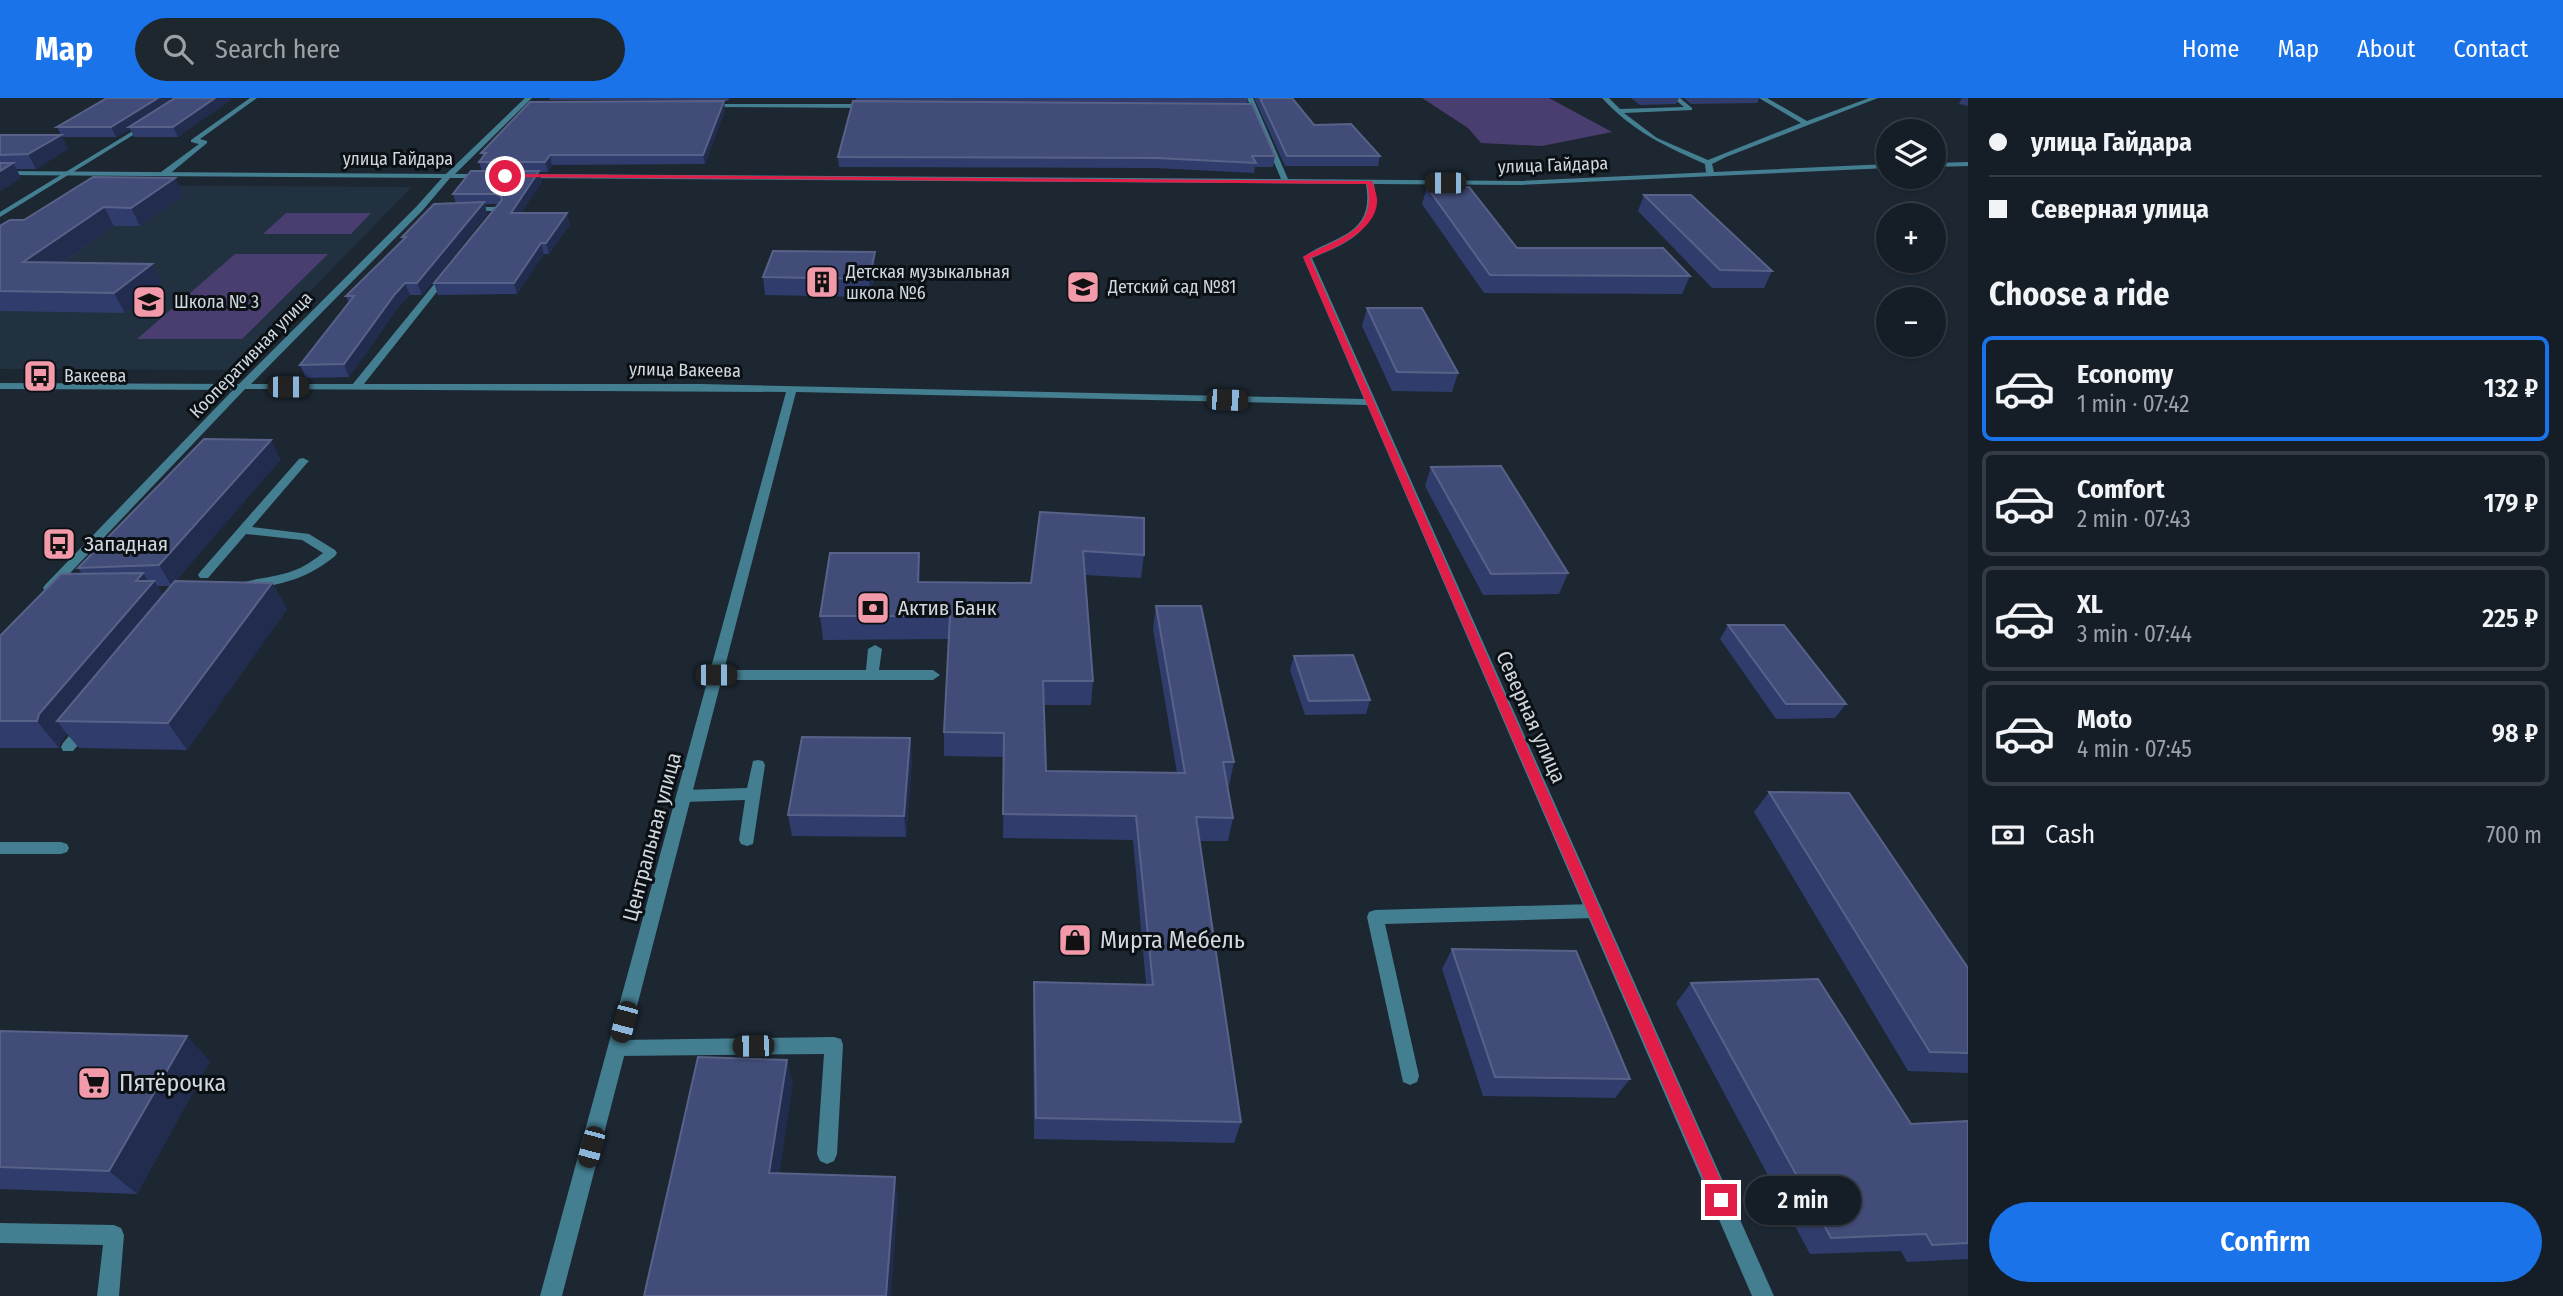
<!DOCTYPE html>
<meta charset="utf-8">
<style>
:root{--surface:#151d26;--page:#1e262e;--text:#f1f3f6;--muted:#9da2a7;--line:#343b43;--accent:#1a73e8}
body{margin:0;font-family:"Fira Sans Condensed",sans-serif;background:var(--page);color:var(--text);height:100vh;display:flex;flex-direction:column;font-size:26px;white-space:nowrap}
*{box-sizing:border-box;margin:0}
p{font-size:23px;color:var(--muted)}
.icon{flex:none;width:38px;height:38px;fill:none;stroke:currentColor;stroke-width:2;stroke-linecap:round;stroke-linejoin:round}
.map{position:relative;flex:1;overflow:hidden}
.side{display:flex;flex-direction:column;background:var(--surface);width:595px}
.side>*{flex:none}
.hud{display:grid;align-content:center;height:154px;padding:0 21px;background:var(--surface)}
.buttons{position:absolute;left:1876px;top:21px;display:grid;gap:14px}
.buttons a{display:grid;place-items:center;width:70px;height:70px;border-radius:50%;background:var(--surface);box-shadow:0 2px 5px #0004,0 0 0 2px var(--line);font-size:35px}
.end{position:absolute;width:32px;height:32px;margin:-16px;border:9px solid #e11d48;background:#fff;box-shadow:0 0 0 4px #fff}
.from{border-radius:50%}
.bubble{position:absolute;height:49px;border-radius:24px;background:var(--surface);box-shadow:0 2px 5px #0004,0 0 0 2px var(--line);font-size:23px;font-weight:600;line-height:49px;text-align:center}
.car{position:absolute;width:21px;height:42px;margin:-21px -10px;border-radius:9px;box-shadow:0 0 5px 2px #0007;background:linear-gradient(#222 24%,#8ab4d8 0 40%,#222 0 76%,#8ab4d8 0 86%,#222 0)}
.hud b{display:flex;align-items:center;gap:24px;height:66px;font-size:26px}
.hud b+b{border-top:2px solid var(--line)}
.hud i{width:18px;height:18px;background:var(--text)}
ul{padding:0;list-style:none}
li{display:flex;align-items:center;gap:21px;height:105px;margin:0 14px 10px;padding:0 7px;border:4px solid var(--line);border-radius:10px}
li div{flex:1}
li b{display:block;font-size:26px}
li em{font-style:normal;font-weight:600}
li.on{border-color:var(--accent)}
li>.icon{width:63px;height:63px;stroke-width:1.5}
h2{padding:0 21px;font-size:32px;line-height:84px}
.pay{display:flex;align-items:center;gap:18px;height:77px;padding:0 21px;font-size:26px}
.pay p{margin-inline-start:auto}
.cta{display:flex;gap:14px;margin-top:auto;padding:14px 21px}
.cta a{flex:1;height:80px;border-radius:42px;background:var(--accent);color:#fff;font-size:28px;font-weight:600;line-height:80px;text-align:center}
header{display:flex;align-items:center;gap:42px;box-sizing:border-box;height:98px;padding:0 35px;background:var(--accent);color:#fff}
header strong{font-size:33px}
nav{display:flex;gap:38px;margin-inline-start:auto;font-size:24px}
.search{width:490px;height:63px;background:var(--page);display:flex;align-items:center;gap:18px;box-sizing:border-box;padding:0 24px;border-radius:38px;color:var(--muted);font-size:26px}
main{display:flex;flex:1;min-height:0}
.map>svg:first-child{display:block}
.built{fill:#213140}
.green{fill:#4a3d6f}
.lines{fill:none;stroke-linecap:round;stroke-linejoin:round}
.service{fill:#447e91;fill-rule:evenodd}
.minor{fill:#447e91;fill-rule:evenodd}
.tertiary{fill:#447e91;fill-rule:evenodd}
.wall{fill:#303c6c;fill-rule:evenodd}
.shaded-wall{fill:#212c4f}
.building{fill:#414c78;stroke:#586288;stroke-width:2}
.route{fill:#e11d48}
.labels{text-anchor:middle;dominant-baseline:central;stroke-width:6;stroke-linejoin:round;paint-order:stroke}
.far-street-label{font-size:18px;fill:#d0d7de;stroke:#0b1014}
.far-poi-label{font-size:18px;fill:#d0d7de;stroke:#0b1014;text-anchor:start}
.poi-label{font-size:21px;fill:#d0d7de;stroke:#0b1014;text-anchor:start}
.street-label{font-size:21px;fill:#d0d7de;stroke:#0b1014}
.near-poi-label{font-size:24px;fill:#d0d7de;stroke:#0b1014;text-anchor:start}
</style>
<header>
<strong>Map</strong>
<div class="search"><svg class="icon" aria-label="search" viewBox="0 0 24 24"><circle cx="10" cy="10" r="6"/><path d="M15 15l6 6"/></svg>Search here</div>
<nav><a>Home</a><a>Map</a><a>About</a><a>Contact</a></nav>
</header>
<main>
<div class="map">
<svg width="1968" height="1198" viewBox="0 0 1968 1198">
<rect width="100%" height="100%" fill="#1c2732"/>
<path class="built" d="M78 87 412 89 233 272 0 271V138Z"/>
<path class="green" d="M1422 0H1549L1612 34 1542 48 1481 45 1468 30Z
M286 115H371L351 136H263Z
M235 156H328L242 241H137Z"/>
<g class="lines">
<path class="service" d="M250 0H257L200 41 207 43V45L167 78H161V74L199 46 191 44V42Z
M1602 0H1609L1620 11 1684 9 1673 0H1680L1692 10V12L1624 15 1657 40 1708 62 1801 25 1759 0H1767L1807 23 1869 0H1878L1726 59 1712 66 1714 74 1710 76 1706 74 1705 66C1666 49 1631 32 1602 0Z
M467 109H499L503 111 491 124 487 122 493 113H464V109Z
M444 174 451 176 360 291H352V287Z
M303 360 309 363 307 365 252 429 309 436 335 452 337 455 335 458C306 481 285 486 248 491L244 490 242 487 244 484C278 476 293 479 323 455L302 442 246 436 208 480H200L198 477 200 474 299 361Z
M875 547 882 551 879 572H933L940 577 933 582H716L709 577 716 572H866L868 551Z
M85 624 92 629 90 633 73 653H63L61 649 63 645 80 625Z
M758 662 763 663 765 667 753 746 747 748 741 746 739 742 745 702 684 704 679 702 676 698 679 694 684 692 747 690 753 663Z
M0 744H61L67 746 69 750 67 754 61 756H0Z
M1594 806 1600 808 1602 813 1600 818 1594 820 1385 826 1419 978 1417 984 1410 987 1403 984 1367 819 1369 814 1375 812Z
M834 939 841 941 843 947 837 1056 834 1063 827 1066 820 1063 817 1056 824 956 618 958 611 956 609 950 611 944 618 942Z
M0 1125 114 1127 121 1130 124 1137 119 1198H97L103 1147 0 1145Z"/>
<path class="minor" d="M525 0H532L455 76H485L489 78 488 80H450L422 113 251 286H701L1364 301 1303 159C1335 137 1375 138 1366 86L520 80 519 78 523 76 1281 81 1247 0H1253L1288 81 1521 83 1888 66V70L1521 87 1374 86C1382 131 1347 146 1312 160L1774 1198H1752L1367 307 796 294 562 1198H540L786 294 238 291V287L416 109 442 80 0 77V73L446 76Z
M705 6H869L872 8 869 10 707 9Z
M1968 64V68L1934 69V65Z"/>
<path class="tertiary" d="M146 25 151 26 0 119V114Z
M0 285 242 286 247 289 53 493H45L43 490 45 487 233 292 0 291Z"/>
</g>
<path class="wall" d="M107 0H168L170 4 175 0H233L178 39H134L130 31 116 39H62L57 29Z
M549 0H729L728 3 550 2Z
M856 0H1248L1247 6 1275 58 1273 69H1255L1254 75 1155 70 839 69 838 59 856 3Z
M1254 0H1292L1314 27 1380 58 1378 68H1285Z
M1631 0H1679L1676 6 1640 7Z
M1684 0H1759L1757 5 1691 6Z
M1962 0H1968V8L1959 6Z
M725 12 705 66 552 67 548 74H539L542 83 521 115 570 126 549 156H544L517 196 438 197 434 185 498 106H485L487 116 422 197H410L399 208 349 279 306 280 300 267 349 205 346 198 403 142 402 139 456 105 453 96 482 73 479 64 483 59 481 55Z
M0 37H61L68 51 36 71H16L21 80 0 93Z
M175 80 183 98 140 128H114L62 165 152 166 162 185 125 215 0 213V128Z
M1427 89 1517 150 1690 178 1682 196 1484 195 1422 106Z
M1644 97 1772 173 1764 190H1712L1638 113Z
M876 171 870 199 765 197 763 179Z
M1367 210 1458 275 1452 294 1392 293 1362 228Z
M271 342 280 362 175 483 272 485 287 511 187 652 79 650 67 636 61 643 59 650H0V538L82 476 78 470ZM157 488H171L163 497Z
M1431 369 1568 475 1559 496 1483 497 1425 388Z
M1040 414 1144 457 1141 480 1085 477 1093 583 1091 607H1044L1046 673 1177 675 1153 531 1156 508 1234 664 1229 688H1228L1233 720 1228 743H1200L1241 1024 1234 1045 1034 1041 1033 906 1034 884 1146 886 1133 742 1003 740 1004 659 944 658V634L949 541 823 542 820 518 920 478V484L1031 485Z
M1728 527 1846 606 1835 620 1776 621 1720 541Z
M1294 558 1370 602 1366 616 1305 617 1290 572Z
M910 640 912 661 906 739 792 738 788 717Z
M1769 694 1968 870V975L1908 973 1754 714Z
M1452 851 1630 981 1615 1000 1483 998 1442 871Z
M1691 885 1911 1026 1968 1023V1161L1907 1164 1901 1153 1810 1156 1676 905Z
M0 933 210 963 137 1096 0 1091Z"/>
<path class="shaded-wall" d="M158 0H168L170 5 129 29 130 31 116 39 111 29Z
M215 0H233L178 39 173 29Z
M724 3 725 12 705 66 703 57Z
M61 37 68 51 36 71 28 56Z
M550 57 552 67 548 74 545 64Z
M13 65 21 80 0 93V73Z
M539 73 542 83 514 125 511 115Z
M175 80 183 98 140 128 131 110Z
M484 104 487 116 422 197 417 185Z
M104 109 114 128 34 184 23 164Z
M567 115 570 126 549 156 546 145Z
M541 145 544 156 517 196 514 185Z
M875 154 876 171 870 199 869 181Z
M152 166 162 185 125 215 114 195Z
M405 185 410 197 399 208 349 279 344 266 395 196Z
M271 342 280 362 172 488 159 467Z
M919 455 920 478 919 507 918 484Z
M143 475 151 487 154 483 171 510 57 623 67 636 61 643 59 650 37 623 39 616 136 483Z
M272 485 287 511 187 652 168 625Z
M910 640 912 661 906 739 904 718Z
M187 938 210 963 137 1096 109 1073Z
M787 962 793 986 776 1097 769 1075Z
M895 1079 898 1101 891 1198H886Z"/>
<path class="building" d="M107 0H158L111 29H57Z
M175 0H215L173 29H129Z
M1260 0H1292L1314 27 1351 26 1380 58H1287Z
M724 3 703 57H550L545 64H479L486 55H481L530 4Z
M853 3 1252 6 1275 58H1252L1256 65 1156 60 838 59Z
M0 37H61L28 56 0 57Z
M0 65H13L0 73Z
M471 73H539L511 115H567L546 145H541L514 185H434L502 102 501 98 496 96H453Z
M93 79 175 80 131 110 104 109 23 164 152 166 114 195 0 193V128L10 122H24Z
M1427 89H1469L1517 150H1663L1690 178 1490 177Z
M1644 97H1691L1772 173 1720 172Z
M484 104 417 185H405L395 196 344 266 300 267 354 198H346L406 139H402L434 106Z
M773 153 875 154 869 181 763 179Z
M1367 210H1422L1458 275 1397 274Z
M204 341 271 342 159 467 78 470Z
M1501 368 1568 475 1491 476 1431 369Z
M1040 414 1144 420V457L1083 453 1093 583H1043L1046 673 1185 675 1156 508H1201L1234 664H1223L1233 720 1196 719 1241 1024 1036 1020 1034 884 1153 887 1136 718 1003 716 1004 635 944 634 950 518H820L830 455H919L918 484 1031 485Z
M143 475 136 483H154L39 616 37 623H0V538L61 476Z
M175 483 272 485 168 625 57 623Z
M1728 527H1784L1846 606H1786Z
M1353 557 1370 602 1309 603 1294 558Z
M802 639 910 640 904 718 788 717Z
M1769 694 1849 695 1968 870V955L1930 954Z
M1452 851 1576 853 1630 981 1495 979Z
M1818 881 1911 1026 1968 1023V1145L1932 1147 1926 1136 1831 1140 1691 885Z
M0 933 187 938 109 1073 0 1069Z
M698 959 787 962 769 1075 895 1079 886 1198H644Z"/>
<path class="route" d="M505 76 1372 83C1374 89 1378 99 1377 105 1375 133 1333 152 1310 160L1727 1096 1729 1102 1727 1107 1721 1110 1715 1107 1303 159C1336 140 1378 135 1367 86L503 79Z"/>
<defs>
<symbol id="building-square" viewBox="-11 -11 22 22"><rect x="-9" y="-9" width="18" height="18" rx="4" fill="#f39aaa" stroke="#0b1014"/><path d="M-4-6H4V6H1V3H-1V6H-4ZM-2.5-4.3h1.7v1.8h-1.7ZM.8-4.3h1.7v1.8H.8ZM-2.5-1h1.7V.8h-1.7ZM.8-1h1.7V.8H.8Z" fill="#111"/></symbol>
<symbol id="school-square" viewBox="-11 -11 22 22"><rect x="-9" y="-9" width="18" height="18" rx="4" fill="#f39aaa" stroke="#0b1014"/><path d="M0-5L7-2L0 1L-7-2ZM-4 1L0 2.5L4 1V4Q0 6-4 4Z" fill="#111"/></symbol>
<symbol id="bus-square" viewBox="-11 -11 22 22"><rect x="-9" y="-9" width="18" height="18" rx="4" fill="#f39aaa" stroke="#0b1014"/><path d="M-5-6H5V4H4V6H2V4H-2V6H-4V4H-5ZM-3.5-4V0h7V-4ZM-3.5 1.2v1.5H-2V1.2ZM2 1.2v1.5H3.5V1.2Z" fill="#111"/></symbol>
<symbol id="bank-square" viewBox="-11 -11 22 22"><rect x="-9" y="-9" width="18" height="18" rx="4" fill="#f39aaa" stroke="#0b1014"/><path d="M-6-4H6V4H-6ZM0-2.3a2.3 2.3 0 1 0 0 4.6a2.3 2.3 0 1 0 0-4.6Z" fill="#111"/></symbol>
<symbol id="shop-square" viewBox="-11 -11 22 22"><rect x="-9" y="-9" width="18" height="18" rx="4" fill="#f39aaa" stroke="#0b1014"/><path d="M-5-2.5h2.3a2.7 3.5 0 0 1 5.4 0H5L5.5 6h-11ZM-1.5-2.5h3a1.5 2.3 0 0 0-3 0Z" fill="#111"/></symbol>
<symbol id="supermarket-square" viewBox="-11 -11 22 22"><rect x="-9" y="-9" width="18" height="18" rx="4" fill="#f39aaa" stroke="#0b1014"/><path d="M-6-5.5h2.5l.6 2H6L4.5 2H-2.5L-4.4-4H-6ZM-1.5 3.2a1.3 1.3 0 1 0 .1 0ZM3 3.2a1.3 1.3 0 1 0 .1 0Z" fill="#111"/></symbol>
</defs>
<g fill-rule="evenodd">
<use href="#building-square" x="803" y="165" width="38" height="38"/>
<use href="#school-square" x="1064" y="170" width="38" height="38"/>
<use href="#school-square" x="130" y="185" width="38" height="38"/>
<use href="#bus-square" x="21" y="259" width="38" height="38"/>
<use href="#bus-square" x="40" y="427" width="38" height="38"/>
<use href="#bank-square" x="854" y="491" width="38" height="38"/>
<use href="#shop-square" x="1056" y="823" width="38" height="38"/>
<use href="#supermarket-square" x="75" y="966" width="38" height="38"/>
</g>
<g class="labels">
<g class="far-street-label">
<text x="398" y="61">улица Гайдара</text>
<text transform="translate(1553 67) rotate(-2)">улица Гайдара</text>
<text transform="translate(251 257) rotate(-46)">Кооперативная улица</text>
<text transform="translate(685 272) rotate(1)">улица Вакеева</text>
</g>
<g class="far-poi-label">
<text x="846" y="174">Детская музыкальная<tspan x="846" dy="21">школа №6</tspan></text>
<text x="1108" y="189">Детский сад №81</text>
<text x="174" y="204">Школа № 3</text>
<text x="64" y="278">Вакеева</text>
</g>
<g class="poi-label">
<text x="84" y="446">Западная</text>
<text x="898" y="510">Актив Банк</text>
</g>
<g class="street-label">
<text transform="translate(1531 619) rotate(66)">Северная улица</text>
<text transform="translate(652 739) rotate(-75)">Центральная улица</text>
</g>
<g class="near-poi-label">
<text x="1100" y="842">Мирта Мебель</text>
<text x="119" y="985">Пятёрочка</text>
</g>
</g>
</svg>
<div class="buttons">
<a><svg class="icon" aria-label="layers" viewBox="0 0 24 24"><path d="M12 4l9 5-9 5-9-5zM3 14l9 5 9-5"/></svg></a>
<a>+</a>
<a>−</a>
</div>
<i class="end from" style="left:505px;top:78px"></i>
<i class="end" style="left:1721px;top:1102px"></i>
<div class="bubble" style="left:1745px;top:1078px;width:116px">2 min</div>
<i class="car" style="left:1445px;top:85px;rotate:270deg"></i>
<i class="car" style="left:288px;top:289px;rotate:90deg"></i>
<i class="car" style="left:1227px;top:302px;rotate:92deg"></i>
<i class="car" style="left:716px;top:577px;rotate:90deg"></i>
<i class="car" style="left:624px;top:924px;rotate:195deg"></i>
<i class="car" style="left:753px;top:948px;rotate:269deg"></i>
<i class="car" style="left:591px;top:1049px;rotate:195deg"></i>
</div>
<section class="side">
<div class="hud">
<b><i class="from"></i>улица Гайдара</b>
<b><i></i>Северная улица</b>
</div>
<h2>Choose a ride</h2>
<ul>
<li class="on"><svg class="icon" aria-label="car" viewBox="0 0 24 24"><path d="M5 17H2v-5l4-1 3-4h7l3 4 3 1v5h-3M9 17h6M6 11h13"/><circle cx="7" cy="17" r="2"/><circle cx="17" cy="17" r="2"/></svg><div><b>Economy</b><p>1 min · 07:42</p></div><em>132 ₽</em></li>
<li><svg class="icon" aria-label="car" viewBox="0 0 24 24"><path d="M5 17H2v-5l4-1 3-4h7l3 4 3 1v5h-3M9 17h6M6 11h13"/><circle cx="7" cy="17" r="2"/><circle cx="17" cy="17" r="2"/></svg><div><b>Comfort</b><p>2 min · 07:43</p></div><em>179 ₽</em></li>
<li><svg class="icon" aria-label="car" viewBox="0 0 24 24"><path d="M5 17H2v-5l4-1 3-4h7l3 4 3 1v5h-3M9 17h6M6 11h13"/><circle cx="7" cy="17" r="2"/><circle cx="17" cy="17" r="2"/></svg><div><b>XL</b><p>3 min · 07:44</p></div><em>225 ₽</em></li>
<li><svg class="icon" aria-label="car" viewBox="0 0 24 24"><path d="M5 17H2v-5l4-1 3-4h7l3 4 3 1v5h-3M9 17h6M6 11h13"/><circle cx="7" cy="17" r="2"/><circle cx="17" cy="17" r="2"/></svg><div><b>Moto</b><p>4 min · 07:45</p></div><em>98 ₽</em></li>
</ul>
<div class="pay"><svg class="icon" aria-label="cash" viewBox="0 0 24 24"><path d="M3 7h18v10H3z"/><circle cx="12" cy="12" r="2"/></svg>Cash<p>700 m</p></div>
<div class="cta"><a>Confirm</a></div>
</section>
</main>
